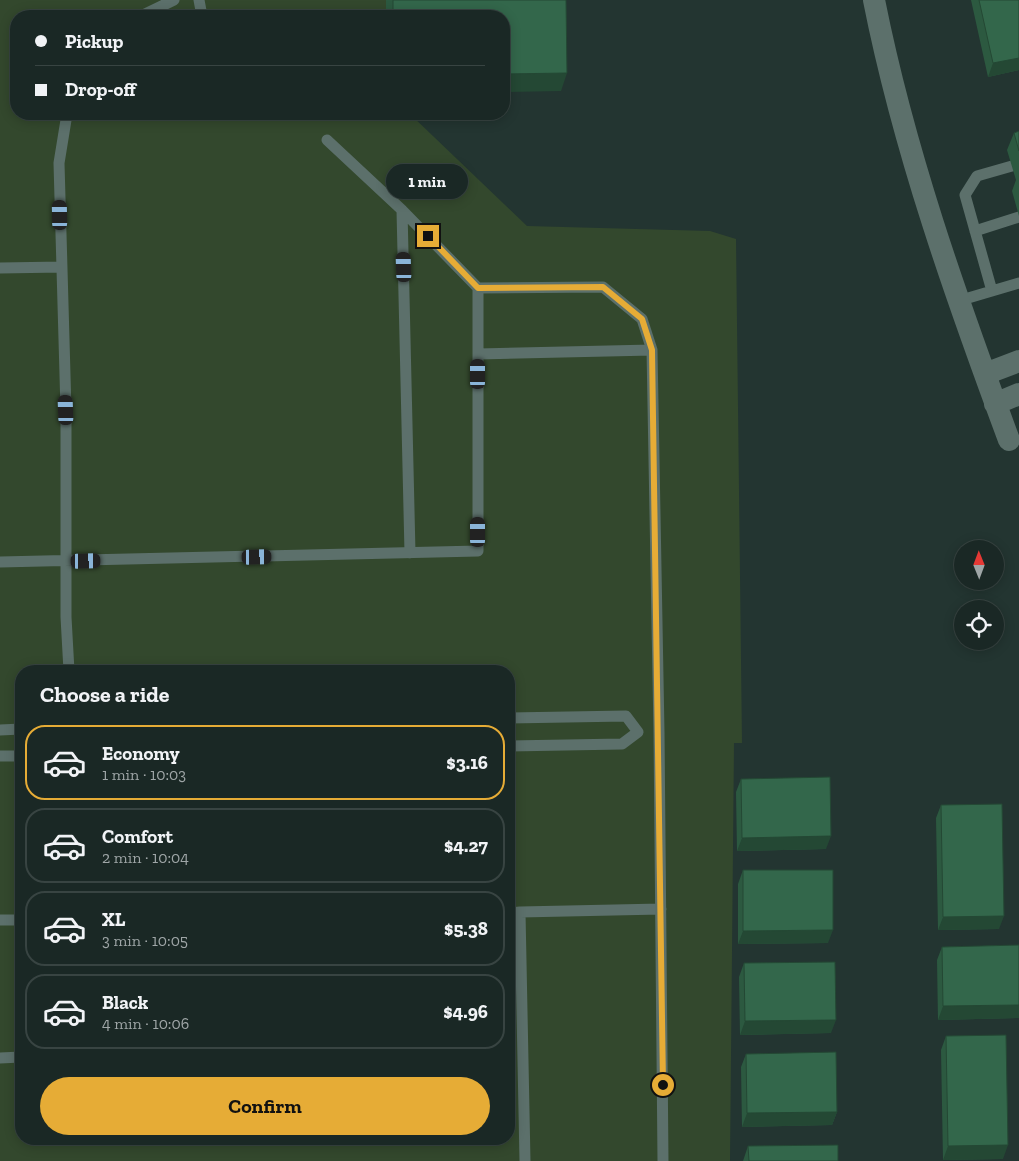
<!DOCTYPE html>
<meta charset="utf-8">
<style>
:root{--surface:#1a2825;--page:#273432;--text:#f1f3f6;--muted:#9fa6a7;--line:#384442;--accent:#e6ac36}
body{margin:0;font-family:"Zilla Slab",serif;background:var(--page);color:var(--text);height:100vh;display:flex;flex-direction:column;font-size:19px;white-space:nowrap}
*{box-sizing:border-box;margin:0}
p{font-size:16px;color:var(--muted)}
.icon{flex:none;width:28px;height:28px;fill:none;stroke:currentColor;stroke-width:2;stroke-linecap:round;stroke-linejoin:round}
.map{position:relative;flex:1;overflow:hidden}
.panel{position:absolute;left:15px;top:665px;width:500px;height:480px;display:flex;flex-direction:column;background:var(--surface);border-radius:20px;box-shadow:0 2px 12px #0003,0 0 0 1px var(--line)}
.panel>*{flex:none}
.hud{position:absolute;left:10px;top:10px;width:500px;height:110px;border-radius:20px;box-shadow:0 2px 12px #0003,0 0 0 1px var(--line);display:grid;align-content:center;height:110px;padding:0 25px;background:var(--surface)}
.needle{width:32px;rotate:359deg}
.tools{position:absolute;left:954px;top:540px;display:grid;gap:10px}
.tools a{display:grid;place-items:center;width:50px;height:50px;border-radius:50%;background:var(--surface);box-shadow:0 2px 12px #0003,0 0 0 1px var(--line);font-size:25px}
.end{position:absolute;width:22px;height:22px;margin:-11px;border:6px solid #e6ac36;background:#111;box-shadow:0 0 0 2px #111}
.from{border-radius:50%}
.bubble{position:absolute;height:35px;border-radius:18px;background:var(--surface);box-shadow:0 2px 12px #0003,0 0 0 1px var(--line);font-size:16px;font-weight:700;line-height:35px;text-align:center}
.car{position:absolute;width:15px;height:30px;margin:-15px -8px;border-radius:6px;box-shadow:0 0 4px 1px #0007;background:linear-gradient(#222 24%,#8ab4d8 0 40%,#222 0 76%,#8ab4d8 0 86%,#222 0)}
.hud b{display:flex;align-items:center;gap:18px;height:48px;font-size:19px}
.hud b+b{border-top:1px solid var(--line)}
.hud i{width:12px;height:12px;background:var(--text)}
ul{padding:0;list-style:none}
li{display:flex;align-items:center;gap:15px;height:75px;margin:0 10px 8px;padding:0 15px;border:2px solid var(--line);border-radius:20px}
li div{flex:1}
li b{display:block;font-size:19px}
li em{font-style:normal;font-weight:700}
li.active{border-color:var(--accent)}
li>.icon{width:45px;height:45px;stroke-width:1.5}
h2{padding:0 25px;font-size:22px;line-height:60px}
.cta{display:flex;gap:10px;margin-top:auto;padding:10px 25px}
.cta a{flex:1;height:58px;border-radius:30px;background:var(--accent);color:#111;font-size:20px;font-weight:700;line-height:58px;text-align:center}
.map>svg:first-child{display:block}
.green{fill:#33482d;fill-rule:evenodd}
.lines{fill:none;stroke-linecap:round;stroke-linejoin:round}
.service{stroke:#5c706b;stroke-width:11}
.minor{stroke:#5c706b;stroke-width:22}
.wall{fill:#2c5940}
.shaded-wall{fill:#244834}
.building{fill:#33674b;stroke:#244834}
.route{stroke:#e6ac36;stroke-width:6}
</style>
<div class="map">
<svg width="1019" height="1161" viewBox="0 0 1019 1161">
<rect width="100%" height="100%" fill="#233531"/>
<path class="green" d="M0 0H395V16H16V114H410L527 226 710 231 736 239 742 743H734L730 1161H0ZM21 671H509V1139H21Z"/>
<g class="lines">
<path class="service" d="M199 0 202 16
M141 16 174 0
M67 114 59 163 66 410V617L69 671
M402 210 410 553
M975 231 1019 217
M0 268 62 267
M478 288 603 287 642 319 652 350 659 732 663 1161
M992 291 965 195 977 176 1012 166
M958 301 1019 283
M478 354 652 350
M0 562 478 551V288L402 210 327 140
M509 718 626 716 638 732 622 744 509 746
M0 730 21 729
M0 756H21
M520 912 661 909
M509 913 520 912 525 1161
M0 920H21
M0 1058 21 1057"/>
<path class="minor" d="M874 0C904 151 956 297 1009 440
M985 374 1019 361
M995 404 1019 394"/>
</g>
<path class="wall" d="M386 0H566L561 91 504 16H386Z
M971 0H1019V70L988 77Z
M1019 131V216L1012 191 1016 180 1007 150 1014 133Z
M741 779 826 849 737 851 736 792Z
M941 805 999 929 938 930 936 818Z
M743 870 828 943 738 944V884Z
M1019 945V1018L938 1020 937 960 942 947Z
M744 963 831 1033 740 1035 739 977Z
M946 1036 1003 1159 943 1160 941 1050Z
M746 1054 837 1112 832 1125 742 1127 741 1067Z
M748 1146 838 1161H743Z"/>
<path class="shaded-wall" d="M1019 58V70L988 77 993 63Z
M567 73 561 91 504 92V74Z
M831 836 826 849 737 851 742 838Z
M1004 916 999 929 938 930 943 917Z
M833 930 828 943 738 944 743 931Z
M1019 1005V1018L938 1020 943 1006Z
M836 1020 831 1033 740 1035 745 1021Z
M837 1112 832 1125 742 1127 747 1113Z
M1008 1145 1003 1159 943 1160 948 1146Z"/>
<path class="building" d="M393 0H566L567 73 504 74V16H393Z
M979 0H1019V58L993 63Z
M1019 131V151L1014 133Z
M830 777 831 836 742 838 741 779Z
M1002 804 1004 916 943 917 941 805Z
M743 870H833V930L743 931Z
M1019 945V1005L943 1006 942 947Z
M835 962 836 1020 745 1021 744 963Z
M1006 1035 1008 1145 948 1146 946 1036Z
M836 1052 837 1112 747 1113 746 1054Z
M838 1145V1161H749L748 1146Z"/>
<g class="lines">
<path class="route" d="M428 236 478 288 603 287 642 319 652 350 663 1085"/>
</g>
</svg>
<div class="tools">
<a><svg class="needle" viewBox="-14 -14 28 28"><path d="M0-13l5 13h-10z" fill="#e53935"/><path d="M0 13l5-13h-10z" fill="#9fa6a7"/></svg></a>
<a><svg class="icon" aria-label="locate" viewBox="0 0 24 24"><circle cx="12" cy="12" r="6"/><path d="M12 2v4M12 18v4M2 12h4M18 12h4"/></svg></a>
</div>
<i class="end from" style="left:663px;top:1085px"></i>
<i class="end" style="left:428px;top:236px"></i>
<div class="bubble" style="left:386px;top:164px;width:82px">1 min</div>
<i class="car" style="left:60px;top:215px;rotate:359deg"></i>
<i class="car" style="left:404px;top:267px;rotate:358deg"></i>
<i class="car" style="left:478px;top:374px;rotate:0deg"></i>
<i class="car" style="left:66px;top:410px;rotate:358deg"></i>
<i class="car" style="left:478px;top:532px;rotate:0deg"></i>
<i class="car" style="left:257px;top:557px;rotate:89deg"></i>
<i class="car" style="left:86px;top:561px;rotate:89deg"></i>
<div class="hud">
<b><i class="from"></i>Pickup</b>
<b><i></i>Drop-off</b>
</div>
<section class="panel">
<h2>Choose a ride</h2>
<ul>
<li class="active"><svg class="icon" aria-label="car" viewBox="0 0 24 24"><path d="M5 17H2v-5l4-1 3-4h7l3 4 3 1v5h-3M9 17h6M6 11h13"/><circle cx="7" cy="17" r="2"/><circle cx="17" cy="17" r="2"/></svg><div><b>Economy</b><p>1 min · 10:03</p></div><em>$3.16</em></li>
<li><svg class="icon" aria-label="car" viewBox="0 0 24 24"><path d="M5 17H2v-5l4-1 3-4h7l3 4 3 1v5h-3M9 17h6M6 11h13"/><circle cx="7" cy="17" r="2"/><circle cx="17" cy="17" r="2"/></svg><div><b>Comfort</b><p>2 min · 10:04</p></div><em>$4.27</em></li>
<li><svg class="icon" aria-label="car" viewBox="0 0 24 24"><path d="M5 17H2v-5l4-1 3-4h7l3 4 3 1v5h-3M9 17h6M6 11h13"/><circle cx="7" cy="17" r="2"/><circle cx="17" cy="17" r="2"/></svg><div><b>XL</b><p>3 min · 10:05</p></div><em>$5.38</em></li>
<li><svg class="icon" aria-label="car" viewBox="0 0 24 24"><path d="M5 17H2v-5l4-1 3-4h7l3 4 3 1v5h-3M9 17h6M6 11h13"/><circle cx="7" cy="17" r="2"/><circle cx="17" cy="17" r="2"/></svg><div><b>Black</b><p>4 min · 10:06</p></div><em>$4.96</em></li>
</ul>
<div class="cta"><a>Confirm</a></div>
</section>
</div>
